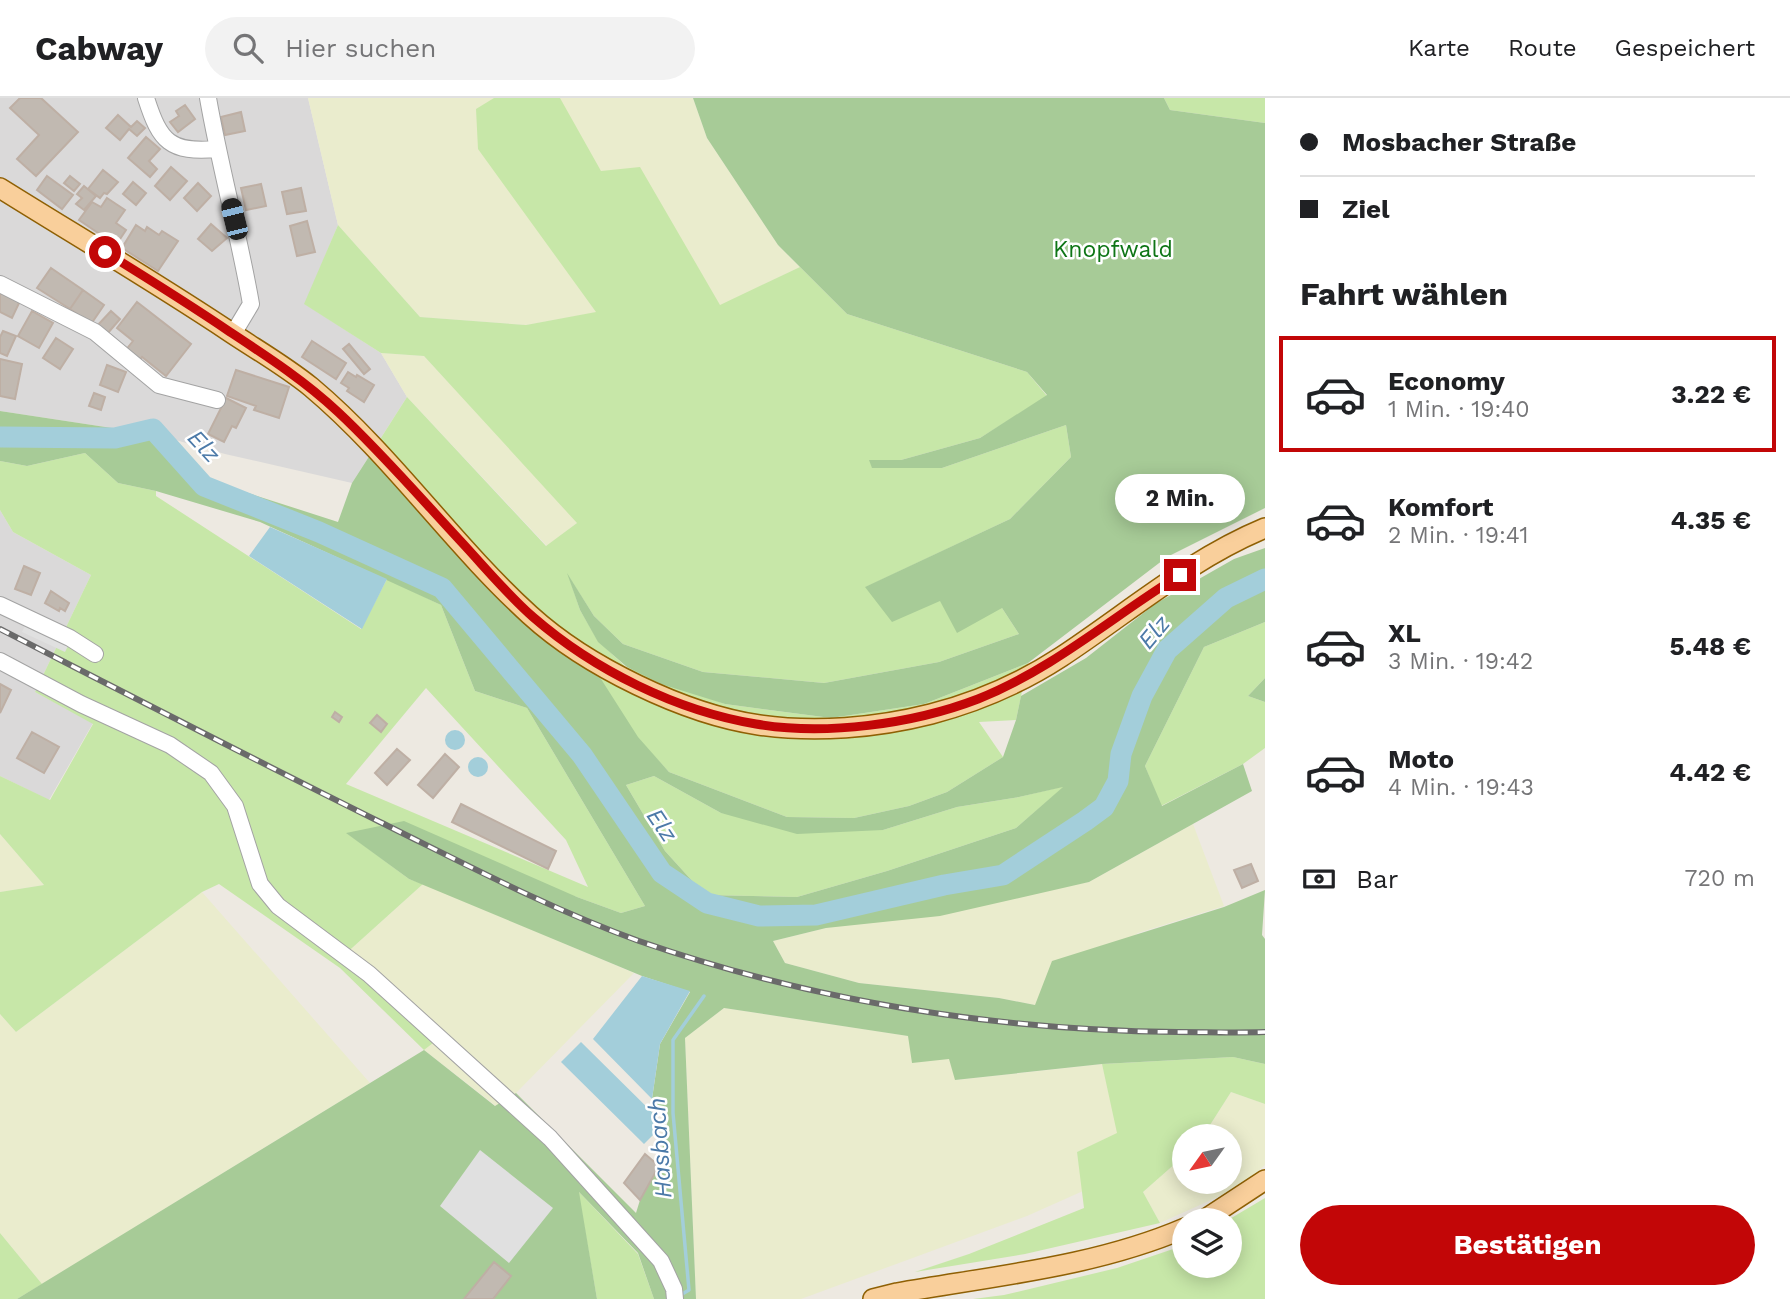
<!DOCTYPE html>
<html lang="de">
<meta charset="utf-8">
<style>
:root{--surface:#fff;--page:#f2f2f2;--text:#202124;--muted:#757577;--line:#e0e0e0;--accent:#c20607}
body{margin:0;font-family:"Work Sans",sans-serif;background:var(--page);color:var(--text);height:100vh;display:flex;flex-direction:column;font-size:26px;white-space:nowrap}
*{box-sizing:border-box;margin:0}
p{font-size:23px;color:var(--muted)}
.icon{flex:none;width:38px;height:38px;fill:none;stroke:currentColor;stroke-width:2;stroke-linecap:round;stroke-linejoin:round}
.map{position:relative;flex:1;overflow:hidden}
.details{display:flex;flex-direction:column;background:var(--surface);width:525px}
.details>*{flex:none}
.guide{display:grid;align-content:center;height:154px;padding:0 35px;background:var(--surface)}
.needle{width:46px;rotate:237deg}
.buttons{position:absolute;left:1172px;top:1026px;display:grid;gap:14px}
.buttons a{display:grid;place-items:center;width:70px;height:70px;border-radius:50%;background:var(--surface);box-shadow:0 4px 18px #0003;font-size:35px}
.end{position:absolute;width:32px;height:32px;margin:-16px;border:9px solid #c20607;background:#fff;box-shadow:0 0 0 4px #fff}
.from{border-radius:50%}
.bubble{position:absolute;height:49px;border-radius:24px;background:var(--surface);box-shadow:0 4px 18px #0003;font-size:23px;font-weight:700;line-height:49px;text-align:center}
.car{position:absolute;width:21px;height:42px;margin:-21px -10px;border-radius:9px;box-shadow:0 0 5px 2px #0007;background:linear-gradient(#222 24%,#8ab4d8 0 40%,#222 0 76%,#8ab4d8 0 86%,#222 0)}
.guide b{display:flex;align-items:center;gap:24px;height:66px;font-size:26px}
.guide b+b{border-top:2px solid var(--line)}
.guide i{width:18px;height:18px;background:var(--text)}
ul{padding:0;list-style:none}
li{display:flex;align-items:center;gap:21px;height:116px;margin:0 14px 10px;padding:0 21px;border:4px solid transparent;border-radius:0px}
li div{flex:1}
li b{display:block;font-size:26px}
li em{font-style:normal;font-weight:700}
li.current{border-color:var(--accent)}
li>.icon{width:63px;height:63px;stroke-width:1.5}
h2{padding:0 35px;font-size:32px;line-height:84px}
.pay{display:flex;align-items:center;gap:18px;height:77px;padding:0 35px;font-size:26px}
.pay p{margin-inline-start:auto}
.cta{display:flex;gap:14px;margin-top:auto;padding:14px 35px}
.cta a{flex:1;height:80px;border-radius:42px;background:var(--accent);color:#fff;font-size:28px;font-weight:700;line-height:80px;text-align:center}
header{display:flex;align-items:center;gap:42px;box-sizing:border-box;height:98px;padding:0 35px;background:var(--surface);border-bottom:2px solid var(--line)}
header strong{font-size:33px}
nav{display:flex;gap:38px;margin-inline-start:auto;font-size:24px}
.search{width:490px;height:63px;background:var(--page);display:flex;align-items:center;gap:18px;box-sizing:border-box;padding:0 24px;border-radius:38px;color:var(--muted);font-size:26px}
main{display:flex;flex:1;min-height:0}
.map>svg:first-child{display:block}
.residential{fill:#dad9d9}
.farmland{fill:#eaeccd}
.grass{fill:#c7e7a8;fill-rule:evenodd}
.forest{fill:#a7cb97;fill-rule:evenodd}
.parking{fill:#e0e0e0}
.water{fill:#a3ceda}
.lines{fill:none;stroke-linecap:round;stroke-linejoin:round}
.stream{stroke:#a3ceda;stroke-width:3.5}
.river{stroke:#a3ceda;stroke-width:21}
.building{fill:#c1b9b1;stroke:#beafa4;stroke-width:2}
.minor-casing{stroke:#a3a3a3;stroke-width:18}
.major-casing{stroke:#8f6004;stroke-width:22}
.minor{stroke:#fff;stroke-width:16}
.major{stroke:#f9cf9b;stroke-width:19}
.rail-casing{stroke:#6a6a6a;stroke-width:6}
.rail{stroke:#fff;stroke-width:3.5;stroke-dasharray:10;stroke-linecap:butt}
.route{stroke:#c20607;stroke-width:9}
.labels{text-anchor:middle;dominant-baseline:central;stroke-width:5;stroke-linejoin:round;paint-order:stroke}
.park-label{font-size:23px;fill:#0e7516;stroke:#fff}
.water-label{font-size:24px;font-style:italic;fill:#4c7aa8;stroke:#fff}
</style>
<header>
<strong>Cabway</strong>
<div class="search"><svg class="icon" aria-label="search" viewBox="0 0 24 24"><circle cx="10" cy="10" r="6"/><path d="M15 15l6 6"/></svg>Hier suchen</div>
<nav><a>Karte</a><a>Route</a><a>Gespeichert</a></nav>
</header>
<main>
<div class="map">
<svg width="1265" height="1201" viewBox="0 0 1265 1201">
<rect width="100%" height="100%" fill="#ede9e1"/>
<path class="residential" d="M0 0H308L338 127 305 206 381 255 407 299 352 385 225 356 158 337 0 313Z
M0 412 13 434 91 477 35 594 93 625 49 702 0 678Z"/>
<path class="farmland" d="M308 0H693L707 40 778 147 800 169 720 208 712 194 526 227 420 219 338 127Z
M381 255 424 258 578 424 547 448 407 299Z
M1193 726 1224 808 1138 835 1035 907 999 900 859 885 785 865 773 843 826 830 1089 784Z
M0 736 44 787 0 794Z
M423 786 634 875 516 995 496 1008 424 952 433 944 342 859Z
M202 794 370 985 42 1186 0 1135V916L16 934Z
M724 910 909 938 949 961 956 982 1102 966 1118 1035 1077 1054 1083 1093 1027 1118 801 1201H696L685 940Z
M1231 994 1265 1006V1067L1242 1088 1160 1125 1143 1094 1185 1057V1083H1230V1038H1203Z"/>
<path class="grass" d="M494 0H560L601 73 640 69 720 207 800 169 847 216 1027 274 1047 298 980 340 901 362H870L942 370 1066 327 1071 359 1010 421 866 489 940 503 1002 510 1019 536 939 564 824 585 703 574 623 546 594 518 569 479 580 512 598 543 626 569 725 606 831 620 924 606 1028 565 1016 622 979 624 1003 659 947 694 909 708 854 720 787 719 669 674 547 542 475 475 370 357 407 299 546 448 577 425 424 258 381 255 304 206 338 127 420 219 526 227 596 214 478 51 476 11Z
M1164 0H1265V25L1170 12Z
M85 355 118 385 156 393V398L361 531 387 481 441 507 475 593 527 610 645 808 621 815 577 799 347 735 409 781 423 786 342 859 433 945 424 952 340 870 219 786 202 794 16 934 0 916V794L44 787 0 736V678L50 702 93 626 35 594 91 477 13 434 0 412V363L27 368ZM426 590 566 742 588 789 346 686Z
M1265 524V580L1248 598 1265 604V650L1243 666 1161 708 1145 668 1204 549Z
M654 678 721 715 883 732 957 709 1019 699 1065 688 1016 730 887 773 797 799 705 797 665 753 626 687Z
M1233 959 1265 966V1006L1231 994 1203 1038H1185V1057L1143 1094 1160 1125 1025 1156 915 1174 969 1156 1084 1110 1077 1054 1117 1035 1102 966Z
M578 1093 638 1156 654 1201H597Z
M1265 1100V1201H973L1004 1197 1117 1170 1185 1147V1167H1230V1122H1228Z
M0 1135 42 1186 17 1201H0Z"/>
<path class="forest" d="M693 0H1164L1170 12 1265 25V410L1167 459 1028 565 924 606 831 620 725 606 661 586 627 569 598 544 580 512 567 475 594 518 623 546 703 574 824 585 939 564 1019 536 1002 510 957 535 940 503 892 524 865 489 1010 421 1071 359 1066 327 942 370H872L869 362H901L980 340 1047 297 1027 274 847 216 778 147 707 40Z
M0 313 158 337 211 383 338 424 352 385 370 357 475 475 547 542 601 581 638 639 669 674 787 719 854 720 909 708 947 694 1003 659 1016 622 1021 598 1086 560 1155 506 1234 461 1265 450V524L1204 549 1145 668 1162 708 1243 666 1252 693 1089 784 940 818 826 830 773 843 785 865 859 885 999 900 1035 907 1052 863 1224 809 1265 792 1262 837 1265 841V966L1233 959 1102 966 955 982 949 961 912 965 908 938 724 910 685 940 696 1201H654L638 1155 579 1094 597 1201H17L424 952 495 1008 516 995 636 1115 640 1102 659 1068 668 1021 652 1001 660 946 690 894 642 878 409 781 346 735 404 723 577 799 621 815 645 808 527 610 475 593 441 507 260 424 156 393 118 385 85 355 27 368 0 363ZM654 678 721 715 797 736 883 732 957 709 1019 699 1063 689 1016 730 887 773 797 799 705 797 665 753 626 687Z
M1265 580V604L1248 598Z"/>
<path class="parking" d="M27 524 70 544 65 554 22 534Z
M480 1052 553 1110 509 1165 440 1108Z"/>
<path class="water" d="M270 429 387 481 362 531 249 458Z
M445 642a10 10 0 1 1 20 0a10 10 0 1 1-20 0Z
M468 669a10 10 0 1 1 20 0a10 10 0 1 1-20 0Z
M642 878 690 893 660 946 652 1001 593 941Z
M581 944 664 1026 644 1046 561 964Z"/>
<g class="lines">
<path class="stream" d="M679 1198 689 1192 673 1015V942L704 898"/>
<path class="river" d="M0 339 115 340 153 331 204 388 319 434 442 490 582 657 662 775 707 805 759 818 816 817 944 787 1003 777 1085 723 1104 709 1118 683 1121 656 1142 598 1167 552 1226 500 1265 481"/>
</g>
<path class="building" d="M20 0H41L78 34 36 78 17 61 39 37 10 10Z
M185 7 195 21 178 34 170 24 179 18 176 13Z
M241 14 245 33 225 37 221 19Z
M118 17 131 29 137 23 145 30 137 38 129 31 120 42 106 30Z
M146 39 160 51 149 63 157 71 150 79 128 60Z
M171 69 187 83 170 102 155 88Z
M103 72 118 84 107 96 104 95 100 100 88 91Z
M47 78 73 97 62 111 37 92Z
M70 78 80 86 74 93 64 85Z
M133 84 146 95 136 107 123 96Z
M198 85 211 98 197 113 184 100Z
M261 86 266 108 246 112 241 90Z
M84 88 96 98 84 112 76 106 82 100 77 96Z
M301 90 306 113 287 116 282 94Z
M107 100 125 112 116 125 126 132 116 147 79 122 92 104 101 109Z
M307 123 315 154 297 158 290 128Z
M211 126 227 140 212 153 198 141Z
M136 127 145 133 147 129 159 137 162 133 178 143 158 173 122 150Z
M51 170 83 192 70 211 37 190Z
M83 192 104 207 91 226 70 211Z
M0 193 20 203 12 220 0 214Z
M137 204 191 246 166 278 142 259 138 264 125 253 133 243 117 230Z
M32 213 53 225 39 250 18 238Z
M111 213 120 221 107 236 97 228Z
M3 233 16 238 7 258 0 255V239Z
M56 240 73 251 60 271 43 260Z
M312 243 346 265 336 281 302 259Z
M349 246 370 271 364 276 343 251Z
M0 261 22 266 15 301 0 298Z
M107 267 126 274 118 294 100 287Z
M236 272 289 289 279 320 254 312 256 308 227 298Z
M348 274 356 279 357 277 374 287 364 304 347 293 349 290 341 285Z
M94 295 105 299 101 312 89 308Z
M226 300 246 310 236 330 232 328 224 344 208 336Z
M24 468 40 475 31 497 15 491Z
M51 493 69 505 65 513 60 510 59 513 45 505Z
M0 586 11 592 0 615Z
M335 614 342 619 339 624 332 619Z
M377 617 387 626 381 634 370 625Z
M32 634 59 649 44 675 17 660Z
M397 651 410 662 387 687 375 675Z
M445 656 459 669 433 700 418 687Z
M461 706 556 753 548 771 452 724Z
M1251 766 1258 783 1242 790 1234 772Z
M645 1056 659 1068 640 1102 624 1085Z
M494 1164 511 1178 493 1201H464Z"/>
<g class="lines">
<defs>
<path id="minor" d="M146 0C160 44 170 55 217 51
M208 0C220 69 239 137 251 206L233 236
M0 186 95 234 159 287 217 302
M0 507 70 540 95 556
M0 563 81 606 170 647 211 675 235 708 260 786 278 808 369 876 550 1040 661 1163 674 1191 675 1201"/>
<path id="major" d="M0 90C77 138 155 184 230 234 257 252 285 268 311 289 392 357 452 446 530 517 586 568 684 616 759 627 815 635 876 630 931 616 977 604 1021 585 1061 559 1128 515 1190 461 1265 430
M1204 1122 1265 1082
M873 1201 897 1195C993 1178 1094 1169 1185 1130"/>
</defs>
<use href="#minor" class="minor-casing"/>
<use href="#major" class="major-casing"/>
<use href="#minor" class="minor"/>
<use href="#major" class="major"/>
<defs>
<path id="rail" d="M0 531C127 596 253 661 380 724 465 766 550 811 639 843 812 903 994 932 1177 934 1206 934 1236 935 1265 934"/>
</defs>
<use href="#rail" class="rail-casing"/>
<use href="#rail" class="rail"/>
</g>
<g class="lines">
<path class="route" d="M105 154C147 180 189 206 230 234 268 259 305 283 338 314 383 356 424 404 466 449 488 473 509 498 533 519 594 572 677 613 756 626 825 638 913 626 978 601 1053 571 1112 519 1180 477"/>
</g>
<g class="labels">
<g class="park-label">
<text x="1113" y="151">Knopfwald</text>
</g>
<g class="water-label">
<text transform="translate(204 348) rotate(47)">Elz</text>
<text transform="translate(1154 534) rotate(-50)">Elz</text>
<text transform="translate(662 727) rotate(56)">Elz</text>
<text transform="translate(660 1050) rotate(-94)">Hasbach</text>
</g>
</g>
</svg>
<div class="buttons">
<a><svg class="needle" viewBox="-14 -14 28 28"><path d="M0-13l5 13h-10z" fill="#e53935"/><path d="M0 13l5-13h-10z" fill="#757577"/></svg></a>
<a><svg class="icon" aria-label="layers" viewBox="0 0 24 24"><path d="M12 4l9 5-9 5-9-5zM3 14l9 5 9-5"/></svg></a>
</div>
<i class="end from" style="left:105px;top:154px"></i>
<i class="end" style="left:1180px;top:477px"></i>
<div class="bubble" style="left:1115px;top:376px;width:130px">2 Min.</div>
<i class="car" style="left:234px;top:121px;rotate:346deg"></i>
</div>
<section class="details">
<div class="guide">
<b><i class="from"></i>Mosbacher Straße</b>
<b><i></i>Ziel</b>
</div>
<h2>Fahrt wählen</h2>
<ul>
<li class="current"><svg class="icon" aria-label="car" viewBox="0 0 24 24"><path d="M5 17H2v-5l4-1 3-4h7l3 4 3 1v5h-3M9 17h6M6 11h13"/><circle cx="7" cy="17" r="2"/><circle cx="17" cy="17" r="2"/></svg><div><b>Economy</b><p>1 Min. · 19:40</p></div><em>3.22 €</em></li>
<li><svg class="icon" aria-label="car" viewBox="0 0 24 24"><path d="M5 17H2v-5l4-1 3-4h7l3 4 3 1v5h-3M9 17h6M6 11h13"/><circle cx="7" cy="17" r="2"/><circle cx="17" cy="17" r="2"/></svg><div><b>Komfort</b><p>2 Min. · 19:41</p></div><em>4.35 €</em></li>
<li><svg class="icon" aria-label="car" viewBox="0 0 24 24"><path d="M5 17H2v-5l4-1 3-4h7l3 4 3 1v5h-3M9 17h6M6 11h13"/><circle cx="7" cy="17" r="2"/><circle cx="17" cy="17" r="2"/></svg><div><b>XL</b><p>3 Min. · 19:42</p></div><em>5.48 €</em></li>
<li><svg class="icon" aria-label="car" viewBox="0 0 24 24"><path d="M5 17H2v-5l4-1 3-4h7l3 4 3 1v5h-3M9 17h6M6 11h13"/><circle cx="7" cy="17" r="2"/><circle cx="17" cy="17" r="2"/></svg><div><b>Moto</b><p>4 Min. · 19:43</p></div><em>4.42 €</em></li>
</ul>
<div class="pay"><svg class="icon" aria-label="cash" viewBox="0 0 24 24"><path d="M3 7h18v10H3z"/><circle cx="12" cy="12" r="2"/></svg>Bar<p>720 m</p></div>
<div class="cta"><a>Bestätigen</a></div>
</section>
</main>
